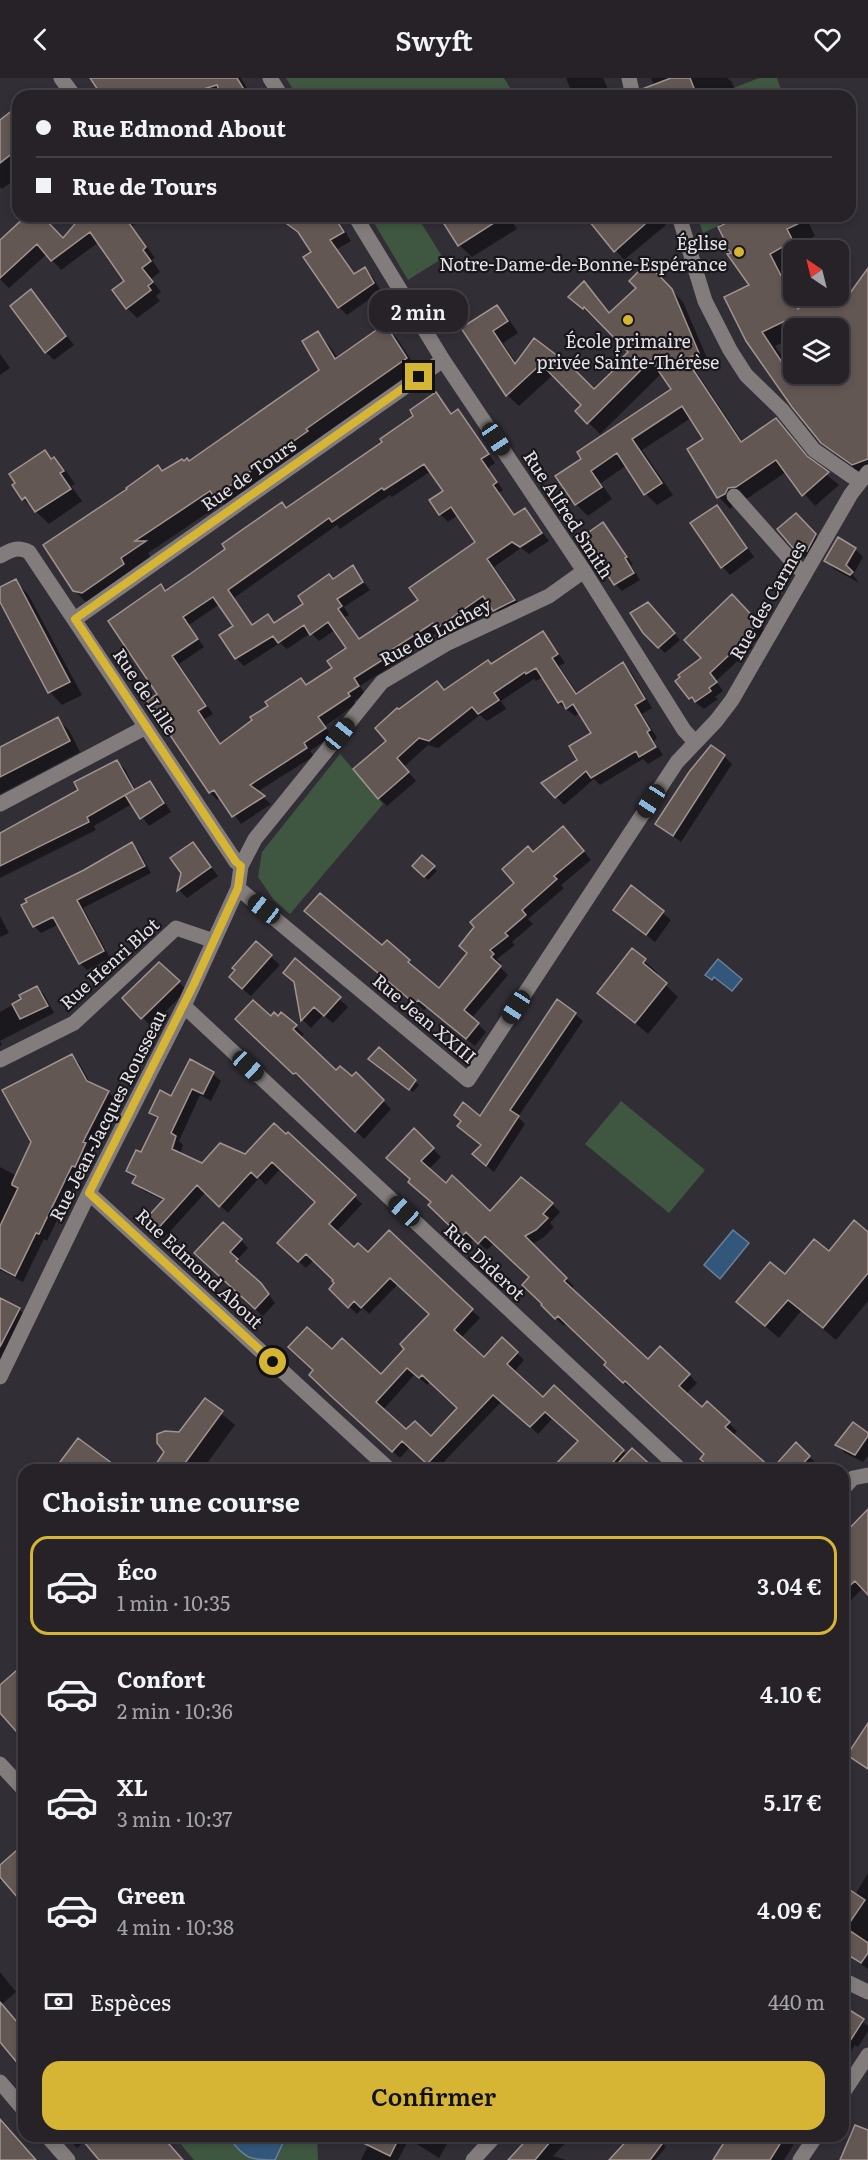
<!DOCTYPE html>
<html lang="fr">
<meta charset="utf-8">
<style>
:root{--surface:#262228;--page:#322f34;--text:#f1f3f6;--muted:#a4a4a8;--line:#423f45;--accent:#d6b534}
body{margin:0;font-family:Literata,serif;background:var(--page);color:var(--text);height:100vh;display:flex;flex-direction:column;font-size:22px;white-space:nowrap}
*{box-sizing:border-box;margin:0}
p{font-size:20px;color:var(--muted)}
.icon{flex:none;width:33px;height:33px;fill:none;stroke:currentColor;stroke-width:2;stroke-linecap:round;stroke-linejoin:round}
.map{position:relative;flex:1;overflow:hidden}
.details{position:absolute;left:18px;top:1386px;width:831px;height:678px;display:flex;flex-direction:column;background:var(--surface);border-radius:18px;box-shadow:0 3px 9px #0003,0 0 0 2px var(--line)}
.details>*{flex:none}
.banner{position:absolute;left:12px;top:12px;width:844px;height:132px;border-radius:18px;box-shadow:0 3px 9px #0003,0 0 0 2px var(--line);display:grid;align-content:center;height:132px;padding:0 24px;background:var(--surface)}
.needle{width:39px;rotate:325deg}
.fabs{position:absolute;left:783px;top:162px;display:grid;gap:12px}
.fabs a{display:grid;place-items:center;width:66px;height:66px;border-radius:12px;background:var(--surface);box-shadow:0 3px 9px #0003,0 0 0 2px var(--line);font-size:30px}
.end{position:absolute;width:27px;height:27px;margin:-14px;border:8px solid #d6b534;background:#111;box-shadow:0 0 0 3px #111}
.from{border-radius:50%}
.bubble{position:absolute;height:42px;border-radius:18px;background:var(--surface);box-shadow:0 3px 9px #0003,0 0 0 2px var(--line);font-size:20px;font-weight:600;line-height:42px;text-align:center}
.car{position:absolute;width:18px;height:36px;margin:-18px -9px;border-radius:8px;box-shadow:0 0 4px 2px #0007;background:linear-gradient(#222 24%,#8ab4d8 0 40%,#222 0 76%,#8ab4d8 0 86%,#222 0)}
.banner b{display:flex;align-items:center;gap:21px;height:57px;font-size:22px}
.banner b+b{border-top:2px solid var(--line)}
.banner i{width:15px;height:15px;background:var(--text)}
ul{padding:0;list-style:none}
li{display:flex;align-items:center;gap:18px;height:99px;margin:0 12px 9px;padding:0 12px;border:3px solid transparent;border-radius:18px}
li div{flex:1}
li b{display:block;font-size:22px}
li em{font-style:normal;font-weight:600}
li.on{border-color:var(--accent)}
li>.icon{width:54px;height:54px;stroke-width:1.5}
h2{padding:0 24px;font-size:27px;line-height:72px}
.pay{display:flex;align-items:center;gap:15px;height:66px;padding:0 24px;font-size:22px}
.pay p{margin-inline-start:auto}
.button{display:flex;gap:12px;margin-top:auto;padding:12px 24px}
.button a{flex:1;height:69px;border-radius:18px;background:var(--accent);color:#111;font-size:24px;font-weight:600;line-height:69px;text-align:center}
header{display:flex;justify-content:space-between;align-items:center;height:78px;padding:0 24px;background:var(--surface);font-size:27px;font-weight:600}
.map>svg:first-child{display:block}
.green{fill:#3f5741}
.water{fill:#33577b;stroke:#68809b;stroke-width:1.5}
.shadow{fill:#0007;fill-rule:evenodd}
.building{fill:#635753;stroke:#a19490;stroke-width:1.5;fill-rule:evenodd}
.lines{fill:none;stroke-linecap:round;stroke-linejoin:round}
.minor{stroke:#827c7c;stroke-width:15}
.route{stroke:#d6b534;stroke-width:8}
.poi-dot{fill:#d6b534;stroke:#19171b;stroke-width:2}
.labels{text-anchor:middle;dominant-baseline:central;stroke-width:4.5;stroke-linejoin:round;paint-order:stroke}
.poi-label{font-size:18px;fill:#e4e1e7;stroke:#19171b;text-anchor:end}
.street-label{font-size:18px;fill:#e4e1e7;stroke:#19171b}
</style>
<header><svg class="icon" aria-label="back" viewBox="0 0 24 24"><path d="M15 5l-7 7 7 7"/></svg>Swyft<svg class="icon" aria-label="heart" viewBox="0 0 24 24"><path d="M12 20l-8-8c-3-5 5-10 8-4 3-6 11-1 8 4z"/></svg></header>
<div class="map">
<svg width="868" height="2082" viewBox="0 0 868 2082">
<rect width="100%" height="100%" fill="#322e36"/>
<path class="green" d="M286 0H504L513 15 508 18H297Z
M759 0H777L783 18H713Z
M370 138H417L443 180 408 202Z
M697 138H739L703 155Z
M340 676 383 726 290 836 274 822 258 799 262 774Z
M621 1023 705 1092 669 1135 585 1066Z
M174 2058H317L318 2082H194Z"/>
<path class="water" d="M718 881 742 901 732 913 714 899 712 902 705 897Z
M733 1152 749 1165 720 1201 704 1187Z
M231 2058H286L275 2082C250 2082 245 2081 230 2061Z"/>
<path class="shadow" d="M102 0H241L252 18H104Z
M566 0H603L611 18H573Z
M651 0H727L732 4 737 18H658Z
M44 10 52 18H33Z
M18 29V99L2 111 0 109V43Z
M28 138H41L63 162 85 138H136L139 143 132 148 155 180 152 182 160 194 151 201 161 214 156 218 160 223 137 240 127 230 126 203 99 164 61 192 47 176 9 210 0 201V161L2 162Z
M287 138H336L351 163 337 171 355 197 364 190 372 198 381 213 347 237 339 229 302 157 282 141Z
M448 138H508L517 151 472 179 459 167Z
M587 138H658L666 147 624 182Z
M715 138H803L808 143 815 158 800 166 803 172H794V184L783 190 794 211V218H797L803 229 819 218H832L842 229 868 193V400L837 378 822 364 747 262 751 208ZM794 250H838V296H794L775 268 794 259Z
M647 187 683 224 710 287 696 293 743 364 776 342 811 384 839 407 815 428 786 394 748 420 739 421 730 431 719 419 690 372 706 361 691 340 642 372 673 417 657 427 646 416 627 387 601 405 612 421 588 438 576 426 558 398 583 381 673 312 662 295 600 356 577 333 583 327 553 297 519 328 507 317 463 251 497 229 508 240 518 255 503 265 517 286 534 262 594 313 622 286 630 274 596 239 595 241 570 219 584 205 610 236 638 210Z
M38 222 74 267 54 282 46 274Z
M384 248 397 260 418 293 227 430 222 425 148 475 151 480 87 525 74 512 129 411 158 389 163 394 189 384 321 292 317 255 329 267 338 280Z
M0 276 10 290 0 297Z
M436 316 452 336 458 333 465 341 495 385 488 390 503 412 499 415 515 438 525 432 549 463 529 476 521 470 494 489 522 530 502 539 490 525 445 557 441 552 399 579 401 582 360 608 365 616 354 623 356 626 325 648 332 658 310 673 314 678 257 714 271 726 241 746 221 719 217 722 210 714 159 617 161 508 166 514 384 364 415 338ZM431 393 445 413 440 436 448 444 458 437 477 465 420 522 360 562 345 539 349 537 344 529 370 512 352 489 305 526 276 546 268 538 253 548 234 520 337 447 340 451 390 417 392 419ZM220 526 235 548 236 580 244 588 280 565 287 571 311 555 319 563 335 552 348 571 334 591 307 608 301 602 254 642 221 666 205 641 213 636 179 586 204 569 189 547Z
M45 374 66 393 75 406 71 408 82 423 49 446 23 421Z
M717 429 724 437 754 479 730 497 723 489 692 446Z
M796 437 824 466 807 482 779 452Z
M603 446 633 486 631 487 640 502 622 513 615 506Z
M855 471 863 479 853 497 859 505 834 491 826 482Z
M15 503 28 516 82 617 62 627 50 614 0 521V511Z
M740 526 766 554 751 567 753 569 716 603 723 613 715 619 718 621 704 631 690 620 677 603 703 580Z
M653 532 680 562 665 575 659 569Z
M543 555 550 563 565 585 559 588 578 616 623 586 631 594 652 630 642 636 657 660 654 663 663 677 648 686 643 681 600 707 594 701 564 727 543 705 579 682 593 655 580 635 575 638 559 625 543 599 536 603 534 601 501 623 506 631 487 643 480 637 438 670 428 667 404 689 416 703 387 728 379 720 388 663 399 633 445 613 491 588Z
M57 641 69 652 80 674 0 716V671Z
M724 678 732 686 681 764 657 746Z
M117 683 125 691 136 713 150 705 158 713 171 734 149 748 132 726 94 748 96 752 0 800V757L80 713Z
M571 758 591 782 561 807 564 810 528 841 533 846 512 864 515 867 497 881 501 885 499 888 508 897 472 940 486 954 475 968 427 929 424 932 314 841 409 883 417 891 416 892 439 912 469 876 517 805 534 776Z
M132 766 139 773 151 795 83 830 110 880 87 892 80 885 59 846 41 855 34 848 29 825Z
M193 766 218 798 187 820 179 812 182 794Z
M423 779 437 793 428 802 414 788Z
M632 810 671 842 655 864 623 839Z
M0 838 9 855 0 859Z
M256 865 280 887 251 918 239 908Z
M632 872 658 895 656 898 678 919 648 956 599 914Z
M296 882 348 929 333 945 323 937 311 950 303 942 295 904Z
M159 886 187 912 151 948 124 921Z
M37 909 44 916 54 935 0 963 2 967 0 968V934L23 921Z
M281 936 304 956 300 960 336 994 352 1000 356 996 391 1031 364 1061 305 1003H303L245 949 271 940H278Z
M575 936 583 943 518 1039 525 1046 494 1094 481 1083 482 1068 459 1048 480 1040Z
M379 971 419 1007 413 1014 374 984Z
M71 977 79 985 91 1006 108 1014 116 1022 91 1072 93 1074 83 1096 80 1095 47 1163 44 1161 23 1204 0 1192V1089L17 1098Z
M190 984 213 996 221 1003 211 1023 200 1017 179 1063 183 1067 180 1076 202 1087 246 1078 288 1056 362 1126 336 1154 354 1171 368 1177 389 1154 480 1240 461 1260 484 1281 517 1275 524 1282 514 1294 543 1321 554 1309 628 1378 653 1392H629L624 1387 620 1392H566L579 1363 553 1340 538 1356 502 1323 436 1392 410 1369 400 1380 318 1304 332 1274 381 1298 406 1271 430 1236 398 1206 369 1236 363 1230 357 1236 331 1211 336 1205 335 1202 314 1182 306 1190 279 1165 317 1124 281 1090 266 1107 259 1100 228 1135 206 1114 163 1161 145 1144 164 1123 142 1112 134 1104 136 1101 128 1093 142 1076 158 1042 150 1035 172 1020ZM415 1296 427 1307 431 1303 459 1330 431 1360 406 1353 383 1332Z
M414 1052 441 1079 428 1092 446 1107 490 1135 521 1101 552 1126 560 1134 550 1145 554 1149 544 1159 531 1167 574 1208 571 1212 649 1283 689 1297 697 1305 686 1316 702 1331 707 1325 737 1353 733 1358 771 1392H714L706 1377 634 1310 632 1312 614 1295 608 1284 567 1245 564 1248 543 1228 531 1199 494 1165 487 1172 474 1161 470 1165 430 1127 432 1125 411 1102Z
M868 1156V1223L836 1262 801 1233 779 1260 751 1236 785 1198Z
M241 1162 248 1170 237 1182 244 1190 243 1191 268 1215 275 1225 263 1238 203 1183Z
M0 1229 19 1231 27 1239 0 1294Z
M205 1322 235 1347 202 1392H153Z
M868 1357V1378L863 1384 845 1375 837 1367Z
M796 1367 818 1387 813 1392H801L786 1378Z
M868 1444V1514L863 1510 843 1530V1464Z
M868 1648V1692L849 1677Z
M19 1769 24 1775V1825L3 1801 0 1804V1786Z
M868 1795V1891L843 1875V1824L855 1817Z
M0 1894 16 1914 1 1927 24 1952V1989L0 1962Z
M843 1930 868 1948V1953L858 1969 855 1967 849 1977 843 1973Z
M0 2039 36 2082H0Z
M66 2058H162L183 2082H102L85 2063 77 2070Z
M373 2058H438L447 2066 439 2080 409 2061 398 2082H361Z
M532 2058H572L553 2078 566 2082H510Z
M633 2058H660L657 2060 666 2069 655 2082H611Z
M730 2058H799L784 2082H721Z"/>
<path class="building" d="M90 0H237L248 18H221L217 7 180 18H102Z
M671 0H690L697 18H643L642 11Z
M18 28V71L0 85V42Z
M26 138H42L63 160 80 140 79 138H124L146 169 143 172 151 183 142 190 153 204 148 208 151 212 126 231 112 212 124 203 90 154 51 183 37 166 0 200V162Z
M276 138H334L344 154 330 162 354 196 365 189 374 205 338 230 303 179 311 174 298 154Z
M439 138H505L458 168Z
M585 138H654L614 174Z
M740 138H814L787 151 793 163 770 176 798 231 816 218H832L840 229 868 190V381L852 387 821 365 792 329 746 263 724 219 749 207 727 176 731 175 721 162 724 161 718 149ZM791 240 798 250H839L838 296H794V283L785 289 762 254Z
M647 185 672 211 699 275 686 281 741 364 776 340 807 378 829 394 802 418 776 382 736 409 728 410 725 416 717 420 687 371 703 361 682 328 632 361 662 405 644 417 617 375 591 393 602 409 575 427 555 398 581 381 577 374 671 311 651 282 587 346 575 333 581 327 541 286 506 318 461 250 497 227 508 243 493 253 515 286 534 260 563 282 564 281 594 311 620 286 618 284 628 274 584 229 583 231 568 219 584 203 609 235 636 210 629 203Z
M31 211 66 258 45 275 10 228Z
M385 246 407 280 306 351 308 353 214 419 210 413 135 463H146L121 480 124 486 82 515 73 513 43 467 127 411 126 410 158 387 162 393 182 381 184 383 187 380 189 383 319 292 302 263 318 253 335 281Z
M436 314 451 336 458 331 489 376 481 381 497 404 493 407 514 437 525 430 542 455 520 469 512 464 487 481 515 522 493 533 483 518 437 550 433 545 393 571 395 574 354 600 359 608 348 615 350 618 318 639 326 650 304 665 307 670 250 707 265 718 232 739 214 712 209 715 147 623 157 616 108 543 161 506 165 513 190 496 225 471 222 466 282 424 286 430 382 364 380 361 413 338 410 332ZM424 386 443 413 429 422 439 437 451 429 475 464 409 510 418 522 359 561 338 531 342 528 337 521 363 504 353 487 333 501 329 496 298 518 303 526 274 545 268 536 252 547 228 512 329 440 332 444 382 410 384 412ZM213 519 233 548 219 557 235 581 273 558 278 565 304 547 310 557 328 544 346 570 327 583 332 590 306 607 301 600 265 624 268 628 250 639 252 642 220 666 198 633 206 628 172 578 198 561 183 539Z
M45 372 51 381 54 379 64 393 60 395 71 411 35 434 25 419 22 422 12 407 15 405 9 396Z
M717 427 747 470 721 490 690 445Z
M796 435 816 456 807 473 801 470 798 476 777 451Z
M603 444 627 479 625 480 634 495 614 507 582 459Z
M838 459 856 470 846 487 853 494 850 497 824 483Z
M16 501 70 604 48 615 0 524V509Z
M732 516 759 545 744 559 746 561 710 595 717 604 709 610 711 613 695 624 692 619 689 621 675 603 680 599 678 597 701 580 684 562Z
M648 524 675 555 658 570 643 555 630 535Z
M543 553 558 576 552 580 576 616 623 584 645 621 635 627 650 652 647 654 656 669 639 679 636 673 591 700 586 693 555 720 541 705 577 682 569 668 591 655 573 626 566 631 562 623 558 625 536 590 526 596 525 594 494 615 499 622 478 636 472 629 429 663 419 660 397 680 409 694 378 721 353 691 386 663 375 650 397 630 399 631 437 603 444 612 488 582 491 586Z
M58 639 70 663 0 699V669Z
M711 667 725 677 673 758 655 746 689 694Z
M117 682 134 712 87 739 89 744 0 788V755L78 712 74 704Z
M150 703 164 725 140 741 125 717Z
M563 748 584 773 554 798 557 801 522 832 526 837 505 855 508 858 490 872 494 876 491 879 501 888 464 932 479 945 466 961 418 922 415 926 304 833 320 815 382 867 387 862 410 882 408 884 439 910 467 875 459 868 474 849 470 844 514 805 502 791 528 768 533 774Z
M132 764 145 788 77 822 104 873 79 886 53 839 33 849 21 827 27 824 25 821 84 792Z
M193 764 211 789 177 813 181 795 170 780Z
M422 777 435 788 424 799 412 788Z
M631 807 664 833 646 857 613 832Z
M256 863 272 877 242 911 229 899 235 892 232 890Z
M632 870 646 881 643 885 667 905 635 945 597 915Z
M295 880 341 919 324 938 314 929 301 943 294 904 283 895Z
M159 884 180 903 141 941 122 920Z
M37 908 48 928 20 941 12 926 21 921 19 917Z
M557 921 576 935 510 1032 519 1038 486 1088 472 1076 481 1067 457 1048 461 1043 454 1037 463 1024 480 1038Z
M253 922 271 938 274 934 278 938 281 934 297 947 293 951 336 992 340 988 352 998 356 994 384 1022 355 1054 296 995 293 996 235 941Z
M379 969 416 1002 409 1012 368 981Z
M72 976 87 1003 109 1013 83 1064 86 1065 75 1089 72 1088 39 1156 36 1155 15 1198 0 1190V1148L18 1110 12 1107V1105L31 1064 2 1012Z
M190 981 214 994 203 1016 192 1011 171 1055 176 1058 172 1071 202 1085 220 1065 245 1076 274 1045 286 1056 288 1054 356 1117 329 1146 354 1169 358 1165 368 1174 389 1152 473 1231 454 1252 484 1279 502 1259 518 1274 507 1286 543 1319 554 1307 624 1372 606 1392H550L578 1363 545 1334 530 1349 493 1317 427 1386 402 1363 392 1374 331 1318 309 1297 313 1292 288 1269 307 1249 332 1271 342 1260 381 1296 404 1271 400 1266 429 1236 390 1200 361 1230 354 1223 348 1230 329 1211 334 1205 332 1203 333 1202 306 1176 298 1184 277 1165 315 1124 272 1084 257 1100 251 1094 219 1129 197 1107 154 1155 143 1144 164 1121 132 1105 136 1098 126 1093 136 1072 141 1074 158 1039 149 1035 160 1012 171 1018ZM407 1290 419 1300 422 1297 457 1330 431 1358 415 1343 406 1351 376 1324Z
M414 1050 434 1070 421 1083 446 1105 452 1097 490 1133 521 1099 553 1125 543 1136 548 1140 536 1152 525 1158 567 1200 564 1203 648 1281 660 1268 690 1296 679 1308 702 1329 707 1323 730 1344 725 1349 772 1391 796 1364 810 1378 797 1392H713L700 1381 704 1376 625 1303 623 1305 604 1287 606 1284 558 1238 555 1241 541 1227 542 1226 522 1207 529 1199 485 1158 478 1166 466 1154 461 1159 428 1127 431 1124 408 1104 410 1101 386 1080Z
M854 1142 868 1154V1195L823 1250 788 1222 765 1248 736 1224 770 1184 785 1196 814 1161 829 1173Z
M223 1144 242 1161 230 1174 238 1181 236 1183 261 1205 269 1216 255 1231 194 1175Z
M0 1220 20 1230 0 1269Z
M205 1320 223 1333 180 1392H152L164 1374 157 1365V1356L165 1353 179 1354Z
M853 1344 868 1355V1358L855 1377 835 1367Z
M78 1360 121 1392H54Z
M632 1370 656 1392H627L619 1384Z
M868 1431V1517L855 1503 843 1514V1457Z
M24 1586V1662L0 1635V1607Z
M868 1645V1691L847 1677Z
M24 1766V1827L0 1799V1787Z
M850 1812 865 1822 846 1850 868 1865V1875L861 1885 843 1874V1822Z
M0 1924 24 1952V1993L0 1964Z
M843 1928 864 1941 843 1974Z
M0 2041 36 2082H0Z
M855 2047 868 2052V2082H840Z
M79 2058H162L183 2082H99Z
M349 2058H400L390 2078Z
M530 2058H555L535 2082H508Z
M631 2058H668L650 2082H609Z
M728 2058H785L770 2082H713Z"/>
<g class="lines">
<path class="minor" d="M61 0 74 18
M270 0 281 18
M629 0 633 18
M355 138 443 282 584 493 684 652 695 664
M679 138 705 223 730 272 746 297 782 332 814 372 860 404
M734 418 797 489 805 495
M0 478C11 472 17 468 29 474L236 784 241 788
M75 541 443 282
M0 726 146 649
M238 810 468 1002 677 684 716 643 732 622 851 416 868 394
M184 928 681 1392
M0 982 74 945 176 850 214 863
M89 1115 390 1392
M0 1299 89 1115 184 928 238 810 241 788 255 761 382 604 446 566 549 518 584 493
M843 1411 853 1400 868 1397
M0 1686 24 1712
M843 1902 868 1914
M0 2004 24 2032
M843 2015 868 1977
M47 2058 68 2082
M473 2082 495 2058
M800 2082 816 2058"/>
</g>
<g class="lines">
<path class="route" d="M273 1284 89 1115 194 906 238 810 241 788 236 784 75 541 419 299"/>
</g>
<g class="poi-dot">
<circle cx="739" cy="174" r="6"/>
<circle cx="628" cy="242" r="6"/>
</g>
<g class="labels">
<g class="poi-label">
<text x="727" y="164">Église<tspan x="727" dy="21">Notre-Dame-de-Bonne-Espérance</tspan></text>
<text x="628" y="262" text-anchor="middle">École primaire<tspan x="628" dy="21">privée Sainte-Thérèse</tspan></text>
</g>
<g class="street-label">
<text transform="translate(248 396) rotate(-35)">Rue de Tours</text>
<text transform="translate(569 436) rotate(57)">Rue Alfred Smith</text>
<text transform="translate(767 522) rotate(-60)">Rue des Carmes</text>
<text transform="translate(435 553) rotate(-28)">Rue de Luchey</text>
<text transform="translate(146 613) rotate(56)">Rue de Lille</text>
<text transform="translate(109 885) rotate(-42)">Rue Henri Blot</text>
<text transform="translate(425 940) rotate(40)">Rue Jean XXIII</text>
<text transform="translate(107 1037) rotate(-63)">Rue Jean-Jacques Rousseau</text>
<text transform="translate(485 1183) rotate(43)">Rue Diderot</text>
<text transform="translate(200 1190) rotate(43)">Rue Edmond About</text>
</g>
</g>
</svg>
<div class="fabs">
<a><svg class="needle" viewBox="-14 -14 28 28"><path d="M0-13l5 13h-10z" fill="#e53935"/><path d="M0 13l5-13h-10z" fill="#a4a4a8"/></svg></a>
<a><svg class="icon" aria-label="layers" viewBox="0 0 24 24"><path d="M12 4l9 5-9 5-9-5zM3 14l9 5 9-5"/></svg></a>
</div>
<i class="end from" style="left:273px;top:1284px"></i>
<i class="end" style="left:419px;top:299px"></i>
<div class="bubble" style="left:369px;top:212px;width:99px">2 min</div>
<i class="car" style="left:496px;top:361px;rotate:146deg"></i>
<i class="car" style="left:340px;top:656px;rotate:39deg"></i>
<i class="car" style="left:651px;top:723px;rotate:213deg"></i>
<i class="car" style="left:264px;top:831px;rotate:308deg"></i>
<i class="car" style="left:516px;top:929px;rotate:213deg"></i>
<i class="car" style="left:248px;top:988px;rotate:133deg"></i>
<i class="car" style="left:404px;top:1133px;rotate:313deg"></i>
<div class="banner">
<b><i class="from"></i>Rue Edmond About</b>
<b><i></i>Rue de Tours</b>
</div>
<section class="details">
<h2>Choisir une course</h2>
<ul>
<li class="on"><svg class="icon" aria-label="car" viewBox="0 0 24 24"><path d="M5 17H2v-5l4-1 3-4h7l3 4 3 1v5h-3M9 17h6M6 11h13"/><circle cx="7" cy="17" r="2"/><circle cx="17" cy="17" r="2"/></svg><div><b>Éco</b><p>1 min · 10:35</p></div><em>3.04 €</em></li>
<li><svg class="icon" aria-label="car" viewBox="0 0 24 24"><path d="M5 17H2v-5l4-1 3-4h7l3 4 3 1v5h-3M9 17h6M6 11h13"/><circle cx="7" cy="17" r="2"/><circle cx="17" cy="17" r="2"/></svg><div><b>Confort</b><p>2 min · 10:36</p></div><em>4.10 €</em></li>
<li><svg class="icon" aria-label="car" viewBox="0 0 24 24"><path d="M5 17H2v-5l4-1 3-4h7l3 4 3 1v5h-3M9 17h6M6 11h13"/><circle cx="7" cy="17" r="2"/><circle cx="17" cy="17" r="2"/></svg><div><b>XL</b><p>3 min · 10:37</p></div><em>5.17 €</em></li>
<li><svg class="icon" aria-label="car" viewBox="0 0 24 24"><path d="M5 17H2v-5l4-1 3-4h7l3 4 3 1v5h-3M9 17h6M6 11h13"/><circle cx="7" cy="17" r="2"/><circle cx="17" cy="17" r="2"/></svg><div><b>Green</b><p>4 min · 10:38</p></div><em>4.09 €</em></li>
</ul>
<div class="pay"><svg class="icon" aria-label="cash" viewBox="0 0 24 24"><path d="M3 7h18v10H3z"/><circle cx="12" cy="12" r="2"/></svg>Espèces<p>440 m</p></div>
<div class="button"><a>Confirmer</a></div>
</section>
</div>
